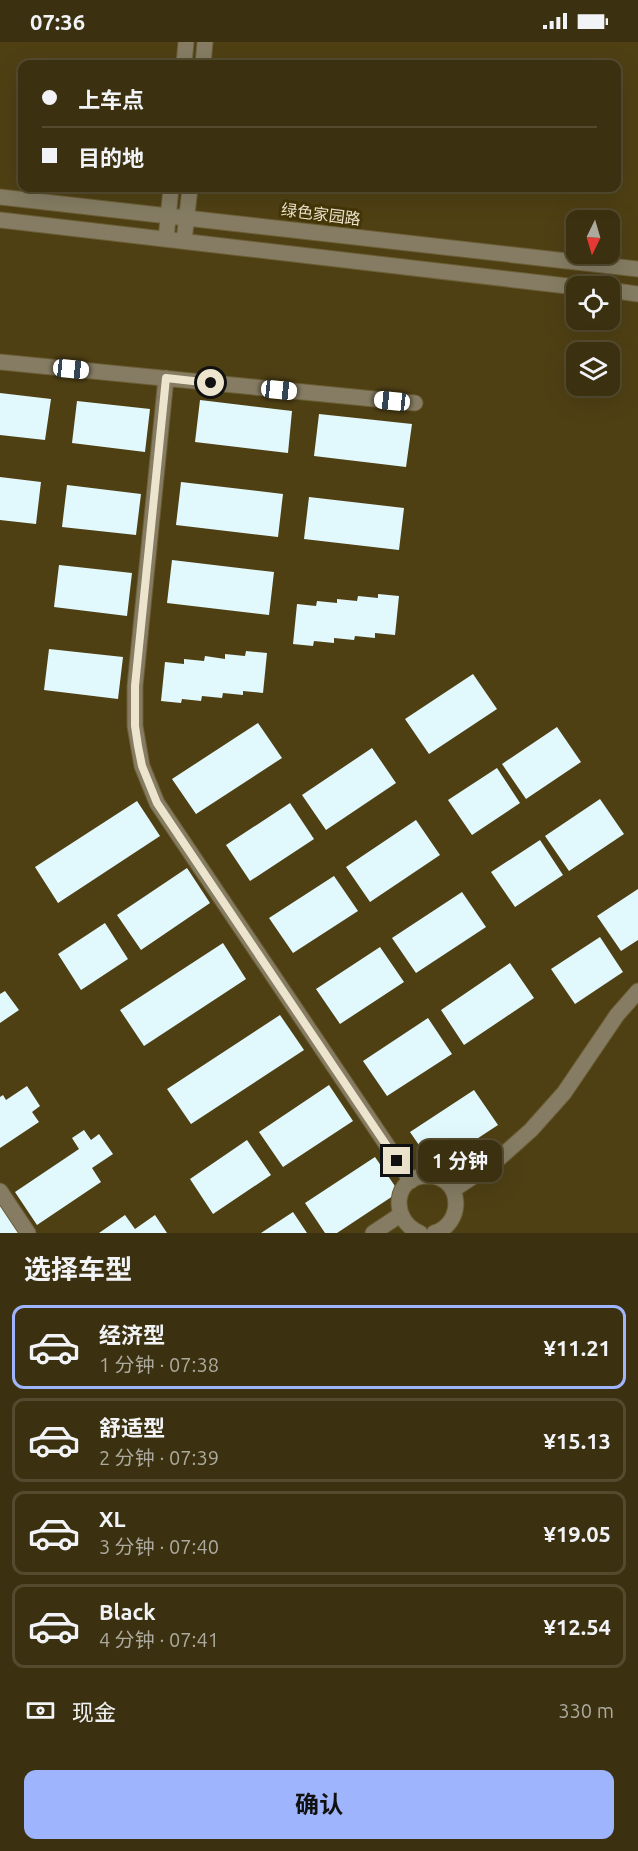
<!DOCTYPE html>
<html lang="zh">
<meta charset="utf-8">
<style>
:root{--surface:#3b300f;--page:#463c1d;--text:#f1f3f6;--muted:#aca99e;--line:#544b2f;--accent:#9eb4fd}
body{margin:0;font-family:Ubuntu,"Noto Sans SC",sans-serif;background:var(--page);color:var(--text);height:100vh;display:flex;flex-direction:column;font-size:22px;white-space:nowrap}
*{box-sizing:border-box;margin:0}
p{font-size:20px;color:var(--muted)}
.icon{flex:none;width:33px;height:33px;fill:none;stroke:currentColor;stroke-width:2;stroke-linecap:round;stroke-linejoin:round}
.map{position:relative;height:1191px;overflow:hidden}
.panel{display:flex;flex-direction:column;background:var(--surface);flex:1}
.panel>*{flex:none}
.hud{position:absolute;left:18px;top:18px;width:603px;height:132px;border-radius:12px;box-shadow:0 6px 24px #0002,0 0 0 2px var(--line);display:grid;align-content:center;height:132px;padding:0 24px;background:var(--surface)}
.needle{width:39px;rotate:185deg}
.controls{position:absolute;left:566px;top:168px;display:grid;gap:12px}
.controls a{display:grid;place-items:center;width:54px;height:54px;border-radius:12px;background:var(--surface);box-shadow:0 6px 24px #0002,0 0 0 2px var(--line);font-size:30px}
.end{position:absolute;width:27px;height:27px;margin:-14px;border:8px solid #ece4cd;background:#111;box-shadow:0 0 0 3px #111}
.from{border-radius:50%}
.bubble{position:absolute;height:42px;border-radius:12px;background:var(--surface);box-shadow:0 6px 24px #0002,0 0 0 2px var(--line);font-size:20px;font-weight:700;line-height:42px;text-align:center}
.car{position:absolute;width:18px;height:36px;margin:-18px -9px;border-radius:8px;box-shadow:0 0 4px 2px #0007;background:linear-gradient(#fff 24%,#345 0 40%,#fff 0 76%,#345 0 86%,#fff 0)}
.hud b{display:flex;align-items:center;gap:21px;height:57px;font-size:22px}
.hud b+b{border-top:2px solid var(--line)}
.hud i{width:15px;height:15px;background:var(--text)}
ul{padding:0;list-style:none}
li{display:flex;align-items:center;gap:18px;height:84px;margin:0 12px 9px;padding:0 12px;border:3px solid var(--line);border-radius:12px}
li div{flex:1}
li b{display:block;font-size:22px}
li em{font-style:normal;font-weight:700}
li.selected{border-color:var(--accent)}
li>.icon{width:54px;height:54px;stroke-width:1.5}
h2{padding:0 24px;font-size:27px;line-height:72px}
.pay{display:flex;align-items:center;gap:15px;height:66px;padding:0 24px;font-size:22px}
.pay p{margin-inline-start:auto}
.primary-button{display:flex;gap:12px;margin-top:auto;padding:12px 24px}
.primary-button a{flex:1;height:69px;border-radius:12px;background:var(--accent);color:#111;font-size:24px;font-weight:700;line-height:69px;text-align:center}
.status{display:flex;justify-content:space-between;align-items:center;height:42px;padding:0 30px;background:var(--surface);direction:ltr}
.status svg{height:16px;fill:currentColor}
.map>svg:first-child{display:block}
.building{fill:#e1f9fd}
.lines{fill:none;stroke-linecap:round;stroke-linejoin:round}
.minor-casing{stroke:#6b5e35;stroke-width:17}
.minor{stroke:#857c63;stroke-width:15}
.route{stroke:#ece4cd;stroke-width:8}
.labels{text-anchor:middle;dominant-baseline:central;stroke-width:6;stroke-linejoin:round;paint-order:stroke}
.street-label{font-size:16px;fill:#ece4cd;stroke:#443607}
</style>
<div class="status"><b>07:36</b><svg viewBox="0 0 49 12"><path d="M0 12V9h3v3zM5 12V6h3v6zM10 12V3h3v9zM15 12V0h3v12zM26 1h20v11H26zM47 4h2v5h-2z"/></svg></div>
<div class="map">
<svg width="638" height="1191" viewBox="0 0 638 1191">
<rect width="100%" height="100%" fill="#4f4014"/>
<path class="building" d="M0 351 51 357 45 398 0 393Z
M200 358 292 369 288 411 195 400Z
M77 359 150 367 145 410 72 401Z
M319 372 412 382 406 425 314 414Z
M0 435 41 440 36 482 0 478Z
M181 440 283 452 278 495 176 483Z
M67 443 141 452 136 493 62 485Z
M309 455 404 466 399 508 304 497Z
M172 518 274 530 269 573 167 561Z
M59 523 132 531 127 574 54 565Z
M378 552 399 554 395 593 375 591V596L355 594 354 598 334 596V601L314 599 313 604 293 602 297 562 316 564 317 559 337 561V557L357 559 358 554 378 556Z
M49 607 123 615 118 657 44 648Z
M246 609 267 611 263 651 243 649V653L223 651 222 656 202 654 201 659 182 657 181 661 161 659 165 620 184 622V617L204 619 205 614 225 617V612L245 614Z
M473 632 497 667 429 712 405 677Z
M258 681 282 716 196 772 172 737Z
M557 685 581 720 526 757 502 722Z
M372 706 396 741 326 788 302 753Z
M497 726 520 761 472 793 448 758Z
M600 757 624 792 569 829 545 794Z
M137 759 160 794 58 861 35 825Z
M290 761 314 797 250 839 226 803Z
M416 778 440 813 370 860 346 825Z
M540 798 563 833 515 865 491 830Z
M187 826 210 861 141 908 117 873Z
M334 834 358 869 293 911 269 876Z
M638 847V898L621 909 597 874Z
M462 850 486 885 416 931 392 896Z
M105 881 128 917 81 948 58 912Z
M600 895 623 930 575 962 551 927Z
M223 901 246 937 144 1004 120 968Z
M380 905 404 940 340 982 316 947Z
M510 921 534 956 464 1003 441 968Z
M5 949 19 968 0 981V952Z
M280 973 304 1008 191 1082 167 1047Z
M428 976 452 1012 387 1054 363 1019Z
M329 1043 353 1079 283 1125 259 1090Z
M27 1044 40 1064 32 1070 39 1080 0 1106V1055L3 1053 6 1058Z
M474 1048 498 1083 434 1125 410 1090Z
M84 1088 91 1098 99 1092 113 1112 92 1126 101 1140 37 1183 15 1150 79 1107 72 1096Z
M247 1098 271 1133 213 1172 190 1137Z
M375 1115 399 1150 337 1191H325L305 1161Z
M0 1163 19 1191H0Z
M293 1170 307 1191H261Z
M125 1173 135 1187 155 1173 167 1191H99Z"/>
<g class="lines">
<defs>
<path id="minor" d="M184 22 186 0
M203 22 205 0
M0 155 638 227
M0 178 576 245
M166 197 171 146
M184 199 190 146
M609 248 638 252
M0 320 415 361
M166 336 135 644V684L142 724 157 761 411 1139
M453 1148 494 1121 531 1088 564 1051 617 973 638 949
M0 1149 28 1191
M373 1191 400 1173
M420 1191C389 1178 393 1133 428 1134 463 1134 465 1182 434 1191"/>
</defs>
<use href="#minor" class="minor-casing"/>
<use href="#minor" class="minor"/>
</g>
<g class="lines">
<path class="route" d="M211 341 166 336 135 644V684L138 704 142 724 157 761 397 1119"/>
</g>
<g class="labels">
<g class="street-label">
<text transform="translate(321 172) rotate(7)">绿色家园路</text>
</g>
</g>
</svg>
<div class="controls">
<a><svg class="needle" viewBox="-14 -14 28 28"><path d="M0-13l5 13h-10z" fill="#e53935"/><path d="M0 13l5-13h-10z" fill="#aca99e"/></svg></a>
<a><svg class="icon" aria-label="locate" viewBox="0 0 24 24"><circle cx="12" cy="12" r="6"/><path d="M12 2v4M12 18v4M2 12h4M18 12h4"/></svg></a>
<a><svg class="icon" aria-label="layers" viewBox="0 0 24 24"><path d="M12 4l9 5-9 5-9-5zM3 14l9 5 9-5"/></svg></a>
</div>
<i class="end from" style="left:211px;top:341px"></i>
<i class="end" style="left:397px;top:1119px"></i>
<div class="bubble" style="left:418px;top:1098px;width:84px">1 分钟</div>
<i class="car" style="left:71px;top:327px;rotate:96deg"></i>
<i class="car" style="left:279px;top:348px;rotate:96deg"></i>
<i class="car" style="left:392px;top:359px;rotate:276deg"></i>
<div class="hud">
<b><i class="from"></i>上车点</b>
<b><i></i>目的地</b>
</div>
</div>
<section class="panel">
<h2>选择车型</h2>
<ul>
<li class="selected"><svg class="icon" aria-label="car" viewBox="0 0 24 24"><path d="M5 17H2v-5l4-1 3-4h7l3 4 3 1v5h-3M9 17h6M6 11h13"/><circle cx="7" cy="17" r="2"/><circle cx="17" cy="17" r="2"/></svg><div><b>经济型</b><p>1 分钟 · 07:38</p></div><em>¥11.21</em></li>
<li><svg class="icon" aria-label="car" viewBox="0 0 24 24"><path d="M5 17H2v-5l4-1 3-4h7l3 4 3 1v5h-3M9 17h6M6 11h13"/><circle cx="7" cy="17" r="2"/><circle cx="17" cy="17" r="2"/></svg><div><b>舒适型</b><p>2 分钟 · 07:39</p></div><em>¥15.13</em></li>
<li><svg class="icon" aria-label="car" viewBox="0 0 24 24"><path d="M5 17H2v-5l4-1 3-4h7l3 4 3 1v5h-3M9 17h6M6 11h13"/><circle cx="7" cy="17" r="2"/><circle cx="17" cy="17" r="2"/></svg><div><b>XL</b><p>3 分钟 · 07:40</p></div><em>¥19.05</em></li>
<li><svg class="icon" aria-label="car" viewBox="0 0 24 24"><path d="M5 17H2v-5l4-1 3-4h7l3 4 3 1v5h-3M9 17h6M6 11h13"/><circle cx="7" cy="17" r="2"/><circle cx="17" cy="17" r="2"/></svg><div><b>Black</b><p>4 分钟 · 07:41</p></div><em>¥12.54</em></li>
</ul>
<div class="pay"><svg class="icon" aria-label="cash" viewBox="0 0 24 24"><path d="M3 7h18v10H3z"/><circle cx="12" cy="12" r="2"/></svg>现金<p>330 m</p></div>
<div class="primary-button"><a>确认</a></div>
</section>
